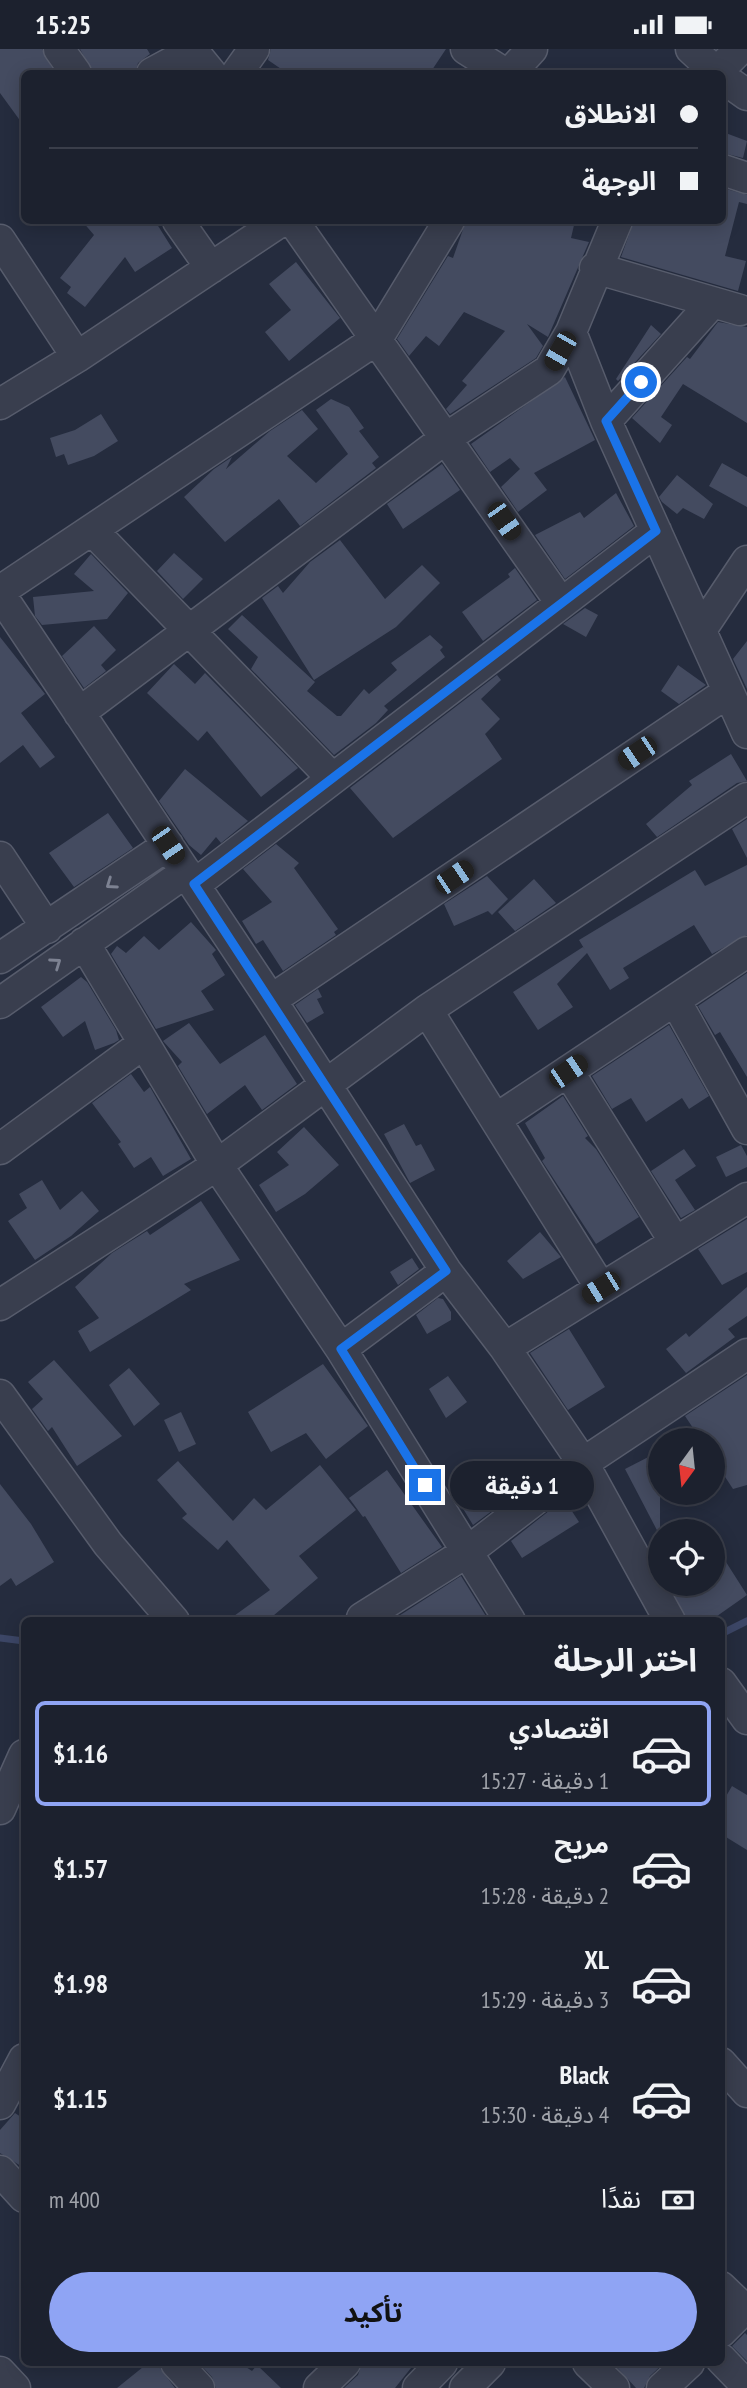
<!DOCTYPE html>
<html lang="ar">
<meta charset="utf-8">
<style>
:root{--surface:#1c212e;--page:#252936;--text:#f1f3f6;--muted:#a0a3aa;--line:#3a3e4a;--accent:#8fa4f4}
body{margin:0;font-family:"PT Sans Narrow","Noto Sans Arabic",sans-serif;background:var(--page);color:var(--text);direction:rtl;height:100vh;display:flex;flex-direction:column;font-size:26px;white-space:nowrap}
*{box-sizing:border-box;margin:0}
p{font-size:23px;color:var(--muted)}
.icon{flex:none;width:38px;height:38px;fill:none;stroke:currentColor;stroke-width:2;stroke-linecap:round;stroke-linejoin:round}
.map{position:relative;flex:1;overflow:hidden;direction:ltr}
.panel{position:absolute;left:21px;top:1568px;width:704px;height:749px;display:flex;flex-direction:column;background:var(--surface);border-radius:10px;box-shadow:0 4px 18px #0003,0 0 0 2px var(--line);direction:rtl}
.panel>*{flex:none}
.top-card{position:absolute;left:21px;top:21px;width:705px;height:154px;border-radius:10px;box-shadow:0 4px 18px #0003,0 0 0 2px var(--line);direction:rtl;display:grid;align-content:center;height:154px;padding:0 28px;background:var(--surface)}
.needle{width:46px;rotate:195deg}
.fabs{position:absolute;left:648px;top:1379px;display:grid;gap:14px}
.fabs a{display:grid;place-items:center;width:77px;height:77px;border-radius:50%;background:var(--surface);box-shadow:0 4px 18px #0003,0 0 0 2px var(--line);font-size:35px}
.end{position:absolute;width:32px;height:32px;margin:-16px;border:9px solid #1a73e8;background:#fff;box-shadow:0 0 0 4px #fff}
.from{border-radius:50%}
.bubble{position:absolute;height:49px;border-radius:24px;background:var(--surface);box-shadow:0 4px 18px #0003,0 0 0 2px var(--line);font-size:23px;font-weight:700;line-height:49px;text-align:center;direction:rtl}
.car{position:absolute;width:21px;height:42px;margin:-21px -10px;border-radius:9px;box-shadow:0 0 5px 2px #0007;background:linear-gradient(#222 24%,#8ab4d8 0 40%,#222 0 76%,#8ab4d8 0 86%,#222 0)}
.top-card b{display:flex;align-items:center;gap:24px;height:66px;font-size:26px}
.top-card b+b{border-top:2px solid var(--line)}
.top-card i{width:18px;height:18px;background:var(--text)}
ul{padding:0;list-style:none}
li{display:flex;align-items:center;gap:21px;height:105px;margin:0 14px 10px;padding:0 14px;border:4px solid transparent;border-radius:10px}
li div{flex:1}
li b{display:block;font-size:26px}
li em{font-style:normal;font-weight:700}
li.selected{border-color:var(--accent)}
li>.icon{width:63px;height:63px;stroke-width:1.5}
h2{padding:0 28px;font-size:32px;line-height:84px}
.pay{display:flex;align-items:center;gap:18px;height:77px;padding:0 28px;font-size:26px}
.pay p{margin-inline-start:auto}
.action{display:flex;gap:14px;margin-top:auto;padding:14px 28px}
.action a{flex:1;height:80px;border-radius:42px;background:var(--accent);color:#111;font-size:28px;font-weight:700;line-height:80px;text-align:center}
.status{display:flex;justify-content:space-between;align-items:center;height:49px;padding:0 35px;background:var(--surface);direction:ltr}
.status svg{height:19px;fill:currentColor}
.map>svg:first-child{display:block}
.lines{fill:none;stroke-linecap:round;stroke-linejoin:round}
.stream{stroke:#3c4666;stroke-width:7}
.building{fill:#444b60}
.minor-casing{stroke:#575c6c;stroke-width:33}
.minor{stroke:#393e4e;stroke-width:30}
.oneway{stroke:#7d8292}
.route{stroke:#1a73e8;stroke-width:9}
</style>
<div class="status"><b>15:25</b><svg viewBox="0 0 49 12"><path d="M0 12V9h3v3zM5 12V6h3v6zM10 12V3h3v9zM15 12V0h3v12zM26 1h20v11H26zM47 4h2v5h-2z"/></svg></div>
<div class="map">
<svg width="747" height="2339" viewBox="0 0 747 2339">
<rect width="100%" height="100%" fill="#252c3e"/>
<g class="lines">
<path class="stream" d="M721 1585 747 1572
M0 1589 24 1592"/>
</g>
<path class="building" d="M0 0H42L55 24H24V77L0 44Z
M80 0H147L150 5 138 14 135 24H93Z
M271 0H446L430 24H287L268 11Z
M723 83 747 92 743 109 723 104Z
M723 139 747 146V155L739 153 725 207 746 212 738 242 621 208 634 172H723Z
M82 172H155L172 199 135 223 125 208 85 258 67 244 71 238 60 229 94 186Z
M466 172H575L571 189 589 193 548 288 527 275 543 297 536 309 450 365 446 360 467 336 462 332 505 282 464 263 439 297 426 287 409 307 397 290 448 207 453 209Z
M296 213 340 269 289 312 265 283 291 261 269 235Z
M718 273 747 278V374L683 335 661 368 672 376 660 394 632 369 687 308 690 310Z
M651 276 661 285 618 332 616 330Z
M565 328 595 391 534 424 547 441 518 463 501 438 520 420 510 409 490 423 471 395Z
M331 350 349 358 364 379 359 382 379 408 372 414 376 419 300 477 279 450 225 493 184 448 214 420 232 408 226 420 270 382 302 361 318 380 287 407 316 434 348 405 316 361Z
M101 365 118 392 94 407 68 416 64 405 56 408 50 389 75 381Z
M722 414 747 428V458L709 437Z
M442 415 460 441 403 480 387 455Z
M677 426 713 455 704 470 683 459 677 465 662 453 659 448Z
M616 444 634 477 565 530 535 486 580 463 584 469Z
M340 491 385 550 422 516 440 534 396 578 314 631 262 549 278 537 283 544 310 513Z
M174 504 203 530 183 550 157 522Z
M91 505 128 544 107 570 42 576 35 567 33 548 94 542 74 525Z
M515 519 537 551 483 592 462 563 510 528 508 525Z
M585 559 598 566 586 588 563 575Z
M242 566 315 633 307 642 337 667H341L364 640 369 645 397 621 391 614 430 586 443 598 440 601 445 608 384 657 388 661 376 674 334 706 251 620 258 608 228 580Z
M94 577 116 601 101 616 106 622 84 639 62 607Z
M0 588 45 645 21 664 55 708 40 719 23 696 0 714Z
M747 592V640L733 610Z
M174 615 195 635 205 624 298 719 261 748 207 682 198 692 147 644Z
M678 616 706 636 679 655 661 642Z
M497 626 501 631 481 650 500 670 485 685 502 710 393 789 350 739Z
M731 705 747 732 737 734 657 788 646 775 692 736 689 732Z
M185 720 248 772 221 794 216 788 201 806 189 796 159 752Z
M108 764 133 799 74 838 49 804Z
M747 770V809L732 780Z
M276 795 299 814 294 819 338 880 334 883 336 886 283 922 263 891 256 895 242 872 272 853 243 820Z
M747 816V886L712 905 694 876 623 919 629 929 610 941 587 904 557 935 573 958 538 981 513 943 583 898 585 901 579 891 695 821 705 837Z
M487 827 508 850 492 866 488 862 454 877 444 855Z
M534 830 556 854 515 882 498 863Z
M191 873 216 901 212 905 225 926 201 942 214 961 156 980 111 905 117 897 126 904 144 887 159 901Z
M747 924V1028L720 983 715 986 698 957Z
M81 928 87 933 116 981 119 991 114 994 95 1001 85 972 63 988 41 958Z
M318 940 322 948 317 950 324 964 307 974 295 956Z
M189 974 220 1015 265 986 297 1035 262 1061 245 1036 207 1065 178 1017 182 1013 163 992Z
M669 976 709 1047 689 1060 682 1049 646 1073 631 1049 612 1060 592 1027Z
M131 1025 144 1043 150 1038 191 1110 163 1127 151 1108 134 1119 118 1095 121 1093 92 1054Z
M563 1047 588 1087 585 1089 596 1100 639 1168 596 1195 542 1112 545 1109 525 1074Z
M404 1075 416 1097 421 1095 435 1121 410 1134 384 1085Z
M304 1078 339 1116 305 1145 276 1163 259 1136 289 1116 277 1103Z
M741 1096 747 1107V1118L726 1128 716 1108Z
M684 1100 696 1117 675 1131 695 1161 681 1169 651 1122Z
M42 1131 60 1161 82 1142 99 1162 71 1187 35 1211 8 1172 27 1159 19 1145Z
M201 1152 240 1211 184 1235 191 1241 90 1303 78 1282 99 1269 75 1238 112 1204 147 1182 150 1186Z
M747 1170V1223L722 1236 698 1200Z
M540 1183 561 1208 523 1230 507 1212Z
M412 1209 419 1220 398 1236 390 1223Z
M747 1238V1267L728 1280 735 1288 686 1324 666 1300 686 1284 689 1288Z
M438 1249 443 1250 451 1263V1271L427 1285 416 1266Z
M569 1280 605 1338 568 1361 530 1304Z
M54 1311 122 1387 77 1417 52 1378 48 1382 32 1360 43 1350 28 1333Z
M323 1315 368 1377 326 1410 306 1384 271 1403 248 1363Z
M129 1319 160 1355 134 1377 109 1336Z
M747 1326V1436L733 1440 712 1408V1391H701L685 1367Z
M448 1327 467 1353 446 1369 429 1340Z
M181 1363 196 1395 179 1403 164 1371Z
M660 1402V1487L625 1420Z
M178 1412 233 1472 254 1449 266 1461 320 1416 356 1461 299 1507 318 1529 267 1572H227L270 1541 227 1491 218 1501 182 1469 187 1465 157 1431Z
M387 1421 442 1498 401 1524 365 1467 363 1468 349 1449Z
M500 1428 512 1447 473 1476 459 1453Z
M0 1435 31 1475 54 1513 16 1537 11 1529 0 1537Z
M564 1450 579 1473 522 1509 511 1492Z
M712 1491 747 1546 710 1572H687L669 1535H712Z
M461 1527 489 1572H391Z
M732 1737 747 1746V1801L721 1785V1756Z
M15 2064 24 2070V2119L0 2104V2081Z
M745 2284 747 2286V2312L732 2297Z
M148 2314H156L175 2339H117Z
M199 2314H240L252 2322 257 2316 281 2339H216L212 2328Z
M362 2314H415L395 2339H344L358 2326Z
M613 2314H664L650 2327 644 2339H636Z"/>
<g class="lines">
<defs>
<path id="minor" d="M59 0 76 24
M466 0 504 24
M691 0 717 24
M152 24 193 2 211 24
M237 24 254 0
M510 24 532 0
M716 24 740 0
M723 29 747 46
M723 121 747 129
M178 172 211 219
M293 172 561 554
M0 191 77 308
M595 219 740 261
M571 283 606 372 747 684
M0 355 77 308 281 172
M606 372 712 254
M92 481 331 728
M0 542 377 290 449 172
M0 545 271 951 446 1222 505 1299 583 1414 747 1305
M701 581 747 512
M79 664 446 389 549 321 571 283 617 172
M0 808 47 879
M194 836 656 482
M84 894 217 1116 341 1300 446 1222
M0 909 168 796
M271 951 728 643
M675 951 747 1080
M0 954 186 823
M427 961 601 1239
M568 1022 675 1193
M496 1070 747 903
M0 1100 144 994
M0 1256 217 1116 427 961 747 749
M505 1299 747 1149
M341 1300 510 1572
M0 1346 108 1495 174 1572
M362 1569 467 1503 583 1414 670 1572
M721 1634 747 1670
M0 1760 24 1706
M721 2014 747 2043
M0 2055 24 2010
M0 2122 24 2148
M721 2238 744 2260
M721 2283 747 2257
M721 2310 747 2337
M176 2314 199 2339
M588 2314 614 2339
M0 2323 15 2339
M319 2339 345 2314
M418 2339 442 2314
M465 2339 490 2314
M662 2339 689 2314"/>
</defs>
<use href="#minor" class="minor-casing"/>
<use href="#minor" class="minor"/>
</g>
<defs><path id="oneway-chevron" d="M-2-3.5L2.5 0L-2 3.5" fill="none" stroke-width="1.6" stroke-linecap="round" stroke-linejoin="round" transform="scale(1.75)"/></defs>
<g class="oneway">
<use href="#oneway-chevron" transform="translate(111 835) rotate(145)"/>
<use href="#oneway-chevron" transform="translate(56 914) rotate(-35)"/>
</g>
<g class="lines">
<path class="route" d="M425 1436 341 1300 446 1222 194 835 656 482 606 372 641 333"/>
</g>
</svg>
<div class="fabs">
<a><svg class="needle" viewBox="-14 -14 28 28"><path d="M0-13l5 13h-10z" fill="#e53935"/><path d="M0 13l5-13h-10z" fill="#a0a3aa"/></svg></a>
<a><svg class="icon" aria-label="locate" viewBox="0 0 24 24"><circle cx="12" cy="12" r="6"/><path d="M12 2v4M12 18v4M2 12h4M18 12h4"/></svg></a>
</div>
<i class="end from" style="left:641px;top:333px"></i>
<i class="end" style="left:425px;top:1436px"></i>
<div class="bubble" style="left:450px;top:1412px;width:144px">1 دقيقة</div>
<i class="car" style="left:560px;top:302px;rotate:210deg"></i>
<i class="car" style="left:504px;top:472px;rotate:145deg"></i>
<i class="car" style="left:637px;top:704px;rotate:236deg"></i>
<i class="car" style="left:168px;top:796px;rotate:146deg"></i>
<i class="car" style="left:454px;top:828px;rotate:56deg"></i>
<i class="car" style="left:568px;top:1022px;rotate:56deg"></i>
<i class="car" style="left:601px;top:1239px;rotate:238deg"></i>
<div class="top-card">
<b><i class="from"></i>الانطلاق</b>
<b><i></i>الوجهة</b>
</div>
<section class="panel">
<h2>اختر الرحلة</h2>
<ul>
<li class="selected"><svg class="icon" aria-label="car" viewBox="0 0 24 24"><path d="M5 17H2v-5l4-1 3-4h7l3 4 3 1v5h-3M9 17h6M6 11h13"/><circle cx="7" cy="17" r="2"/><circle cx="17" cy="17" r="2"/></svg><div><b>اقتصادي</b><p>1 دقيقة · 15:27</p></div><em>$1.16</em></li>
<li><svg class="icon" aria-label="car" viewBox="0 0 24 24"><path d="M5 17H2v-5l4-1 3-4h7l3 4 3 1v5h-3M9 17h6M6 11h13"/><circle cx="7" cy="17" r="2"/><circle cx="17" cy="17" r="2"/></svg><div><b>مريح</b><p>2 دقيقة · 15:28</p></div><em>$1.57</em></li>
<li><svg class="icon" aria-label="car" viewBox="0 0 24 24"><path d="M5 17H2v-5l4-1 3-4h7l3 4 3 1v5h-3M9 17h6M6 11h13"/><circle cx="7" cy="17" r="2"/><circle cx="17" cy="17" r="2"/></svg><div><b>XL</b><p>3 دقيقة · 15:29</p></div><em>$1.98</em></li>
<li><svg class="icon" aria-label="car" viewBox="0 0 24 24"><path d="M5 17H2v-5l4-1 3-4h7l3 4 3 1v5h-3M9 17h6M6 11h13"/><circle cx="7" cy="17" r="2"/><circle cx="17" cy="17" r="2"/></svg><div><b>Black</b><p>4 دقيقة · 15:30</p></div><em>$1.15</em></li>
</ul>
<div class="pay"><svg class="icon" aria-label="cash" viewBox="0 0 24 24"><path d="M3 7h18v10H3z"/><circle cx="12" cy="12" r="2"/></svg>نقدًا<p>400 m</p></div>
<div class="action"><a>تأكيد</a></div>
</section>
</div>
